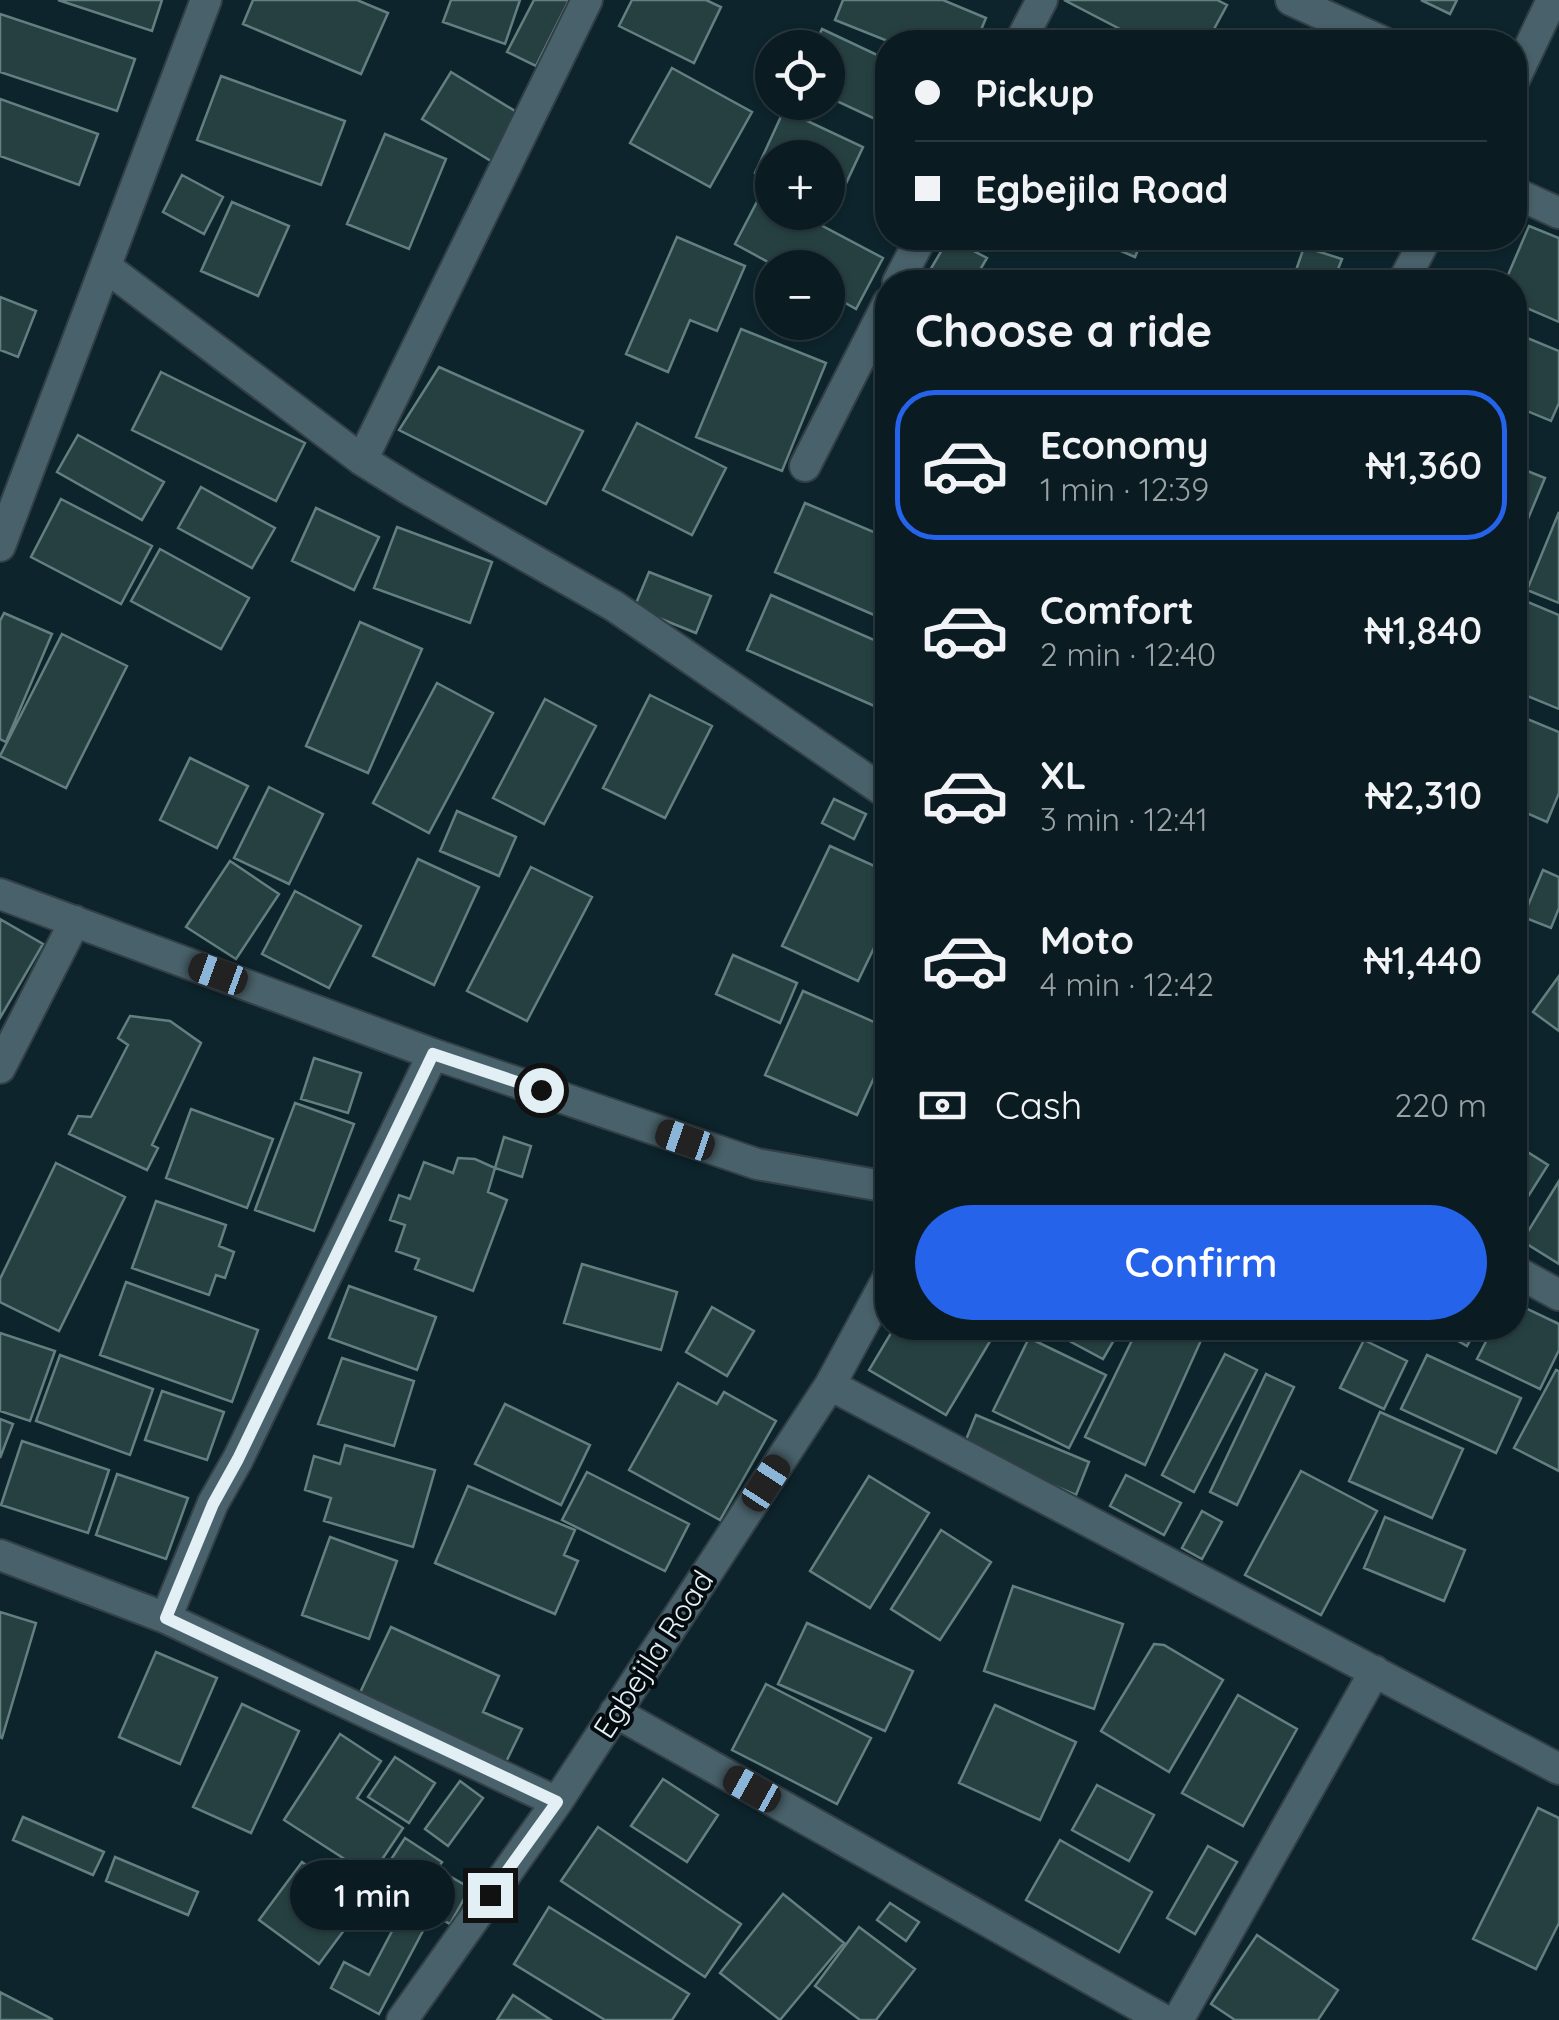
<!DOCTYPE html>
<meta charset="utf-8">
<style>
:root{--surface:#0a1b21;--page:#13242a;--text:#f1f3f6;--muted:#99a1a5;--line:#2a393f;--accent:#2563eb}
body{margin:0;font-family:Quicksand,sans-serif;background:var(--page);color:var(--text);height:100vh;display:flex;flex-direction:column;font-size:38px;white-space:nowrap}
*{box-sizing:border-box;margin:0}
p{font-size:32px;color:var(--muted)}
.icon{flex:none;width:55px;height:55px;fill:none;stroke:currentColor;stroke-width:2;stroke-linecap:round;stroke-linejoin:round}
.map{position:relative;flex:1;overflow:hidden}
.sheet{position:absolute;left:875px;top:270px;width:652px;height:1070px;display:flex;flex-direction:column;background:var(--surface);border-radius:40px;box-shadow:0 2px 8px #0004,0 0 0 2px var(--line)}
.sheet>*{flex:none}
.top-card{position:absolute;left:875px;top:30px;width:652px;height:220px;border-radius:40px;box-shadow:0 2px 8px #0004,0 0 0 2px var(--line);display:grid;align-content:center;height:220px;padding:0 40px;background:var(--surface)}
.tools{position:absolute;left:755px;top:30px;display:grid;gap:20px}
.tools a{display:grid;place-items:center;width:90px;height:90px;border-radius:50%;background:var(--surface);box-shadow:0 2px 8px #0004,0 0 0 2px var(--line);font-size:50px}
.end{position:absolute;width:45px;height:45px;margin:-22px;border:12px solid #e2eff5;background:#111;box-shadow:0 0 0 5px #111}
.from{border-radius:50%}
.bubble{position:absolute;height:70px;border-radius:35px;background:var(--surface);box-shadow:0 2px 8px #0004,0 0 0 2px var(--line);font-size:32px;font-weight:600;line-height:70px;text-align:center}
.car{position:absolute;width:30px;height:60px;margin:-30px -15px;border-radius:12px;box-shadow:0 0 8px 2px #0007;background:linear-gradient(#222 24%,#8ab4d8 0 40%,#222 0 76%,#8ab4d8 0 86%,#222 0)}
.top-card b{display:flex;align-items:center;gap:35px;height:95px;font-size:38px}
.top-card b+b{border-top:2px solid var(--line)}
.top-card i{width:25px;height:25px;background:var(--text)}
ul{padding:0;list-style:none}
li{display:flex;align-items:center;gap:30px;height:150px;margin:0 20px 15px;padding:0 20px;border:5px solid transparent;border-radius:40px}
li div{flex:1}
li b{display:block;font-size:38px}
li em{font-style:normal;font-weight:600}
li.on{border-color:var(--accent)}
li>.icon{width:90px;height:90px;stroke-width:1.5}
h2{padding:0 40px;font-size:45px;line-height:120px}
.pay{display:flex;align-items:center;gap:25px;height:110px;padding:0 40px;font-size:38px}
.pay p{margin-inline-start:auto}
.cta{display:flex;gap:20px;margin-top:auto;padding:20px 40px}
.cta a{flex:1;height:115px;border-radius:60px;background:var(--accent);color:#fff;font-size:40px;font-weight:600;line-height:115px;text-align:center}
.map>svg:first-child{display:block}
.building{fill:#264041;stroke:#637f7f;stroke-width:2.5}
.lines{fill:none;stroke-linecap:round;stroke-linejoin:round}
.minor-casing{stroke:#323f46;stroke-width:34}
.minor{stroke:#49616a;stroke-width:30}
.route{stroke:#e2eff5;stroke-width:12}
.labels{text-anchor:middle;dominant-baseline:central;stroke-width:8;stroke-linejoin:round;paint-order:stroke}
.street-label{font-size:30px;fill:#e2eff5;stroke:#040b0f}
</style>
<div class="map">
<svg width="1559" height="2020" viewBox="0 0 1559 2020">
<rect width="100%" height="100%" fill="#0d242c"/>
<path class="building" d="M58 0H162L152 31Z
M253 0H357L388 13 361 74 243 24Z
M451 0H520L505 44 443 22Z
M534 0H569L536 66 507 52Z
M632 0H706L721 7 694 63 619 26Z
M843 0H943L986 18 976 42H890L835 20Z
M1064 0H1217L1227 5 1207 42H1145Z
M1421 0H1457L1450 14Z
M0 14 135 59 117 111 0 72Z
M822 29 888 60V125L828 97V48H813Z
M672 68 752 112 710 187 630 143Z
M451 72 520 114 491 161 422 119Z
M221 76 345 121 321 185 197 140Z
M0 99 98 134 79 185 0 156Z
M784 110 863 147 834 209 828 206V158H772V181L755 173Z
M385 134 446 159 409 249 347 224Z
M182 175 223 197 204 234 163 212Z
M761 194 772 200V212H796L883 258 856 309 828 293V268H779L735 244Z
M232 202 289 226 258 296 201 271Z
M1529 226 1559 238V322L1515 303V282H1505Z
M677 237 745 266 717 331 690 320 668 372 626 354Z
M949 238 987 258 973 282H923Z
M1090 238H1143L1135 257Z
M1304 247 1342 259 1333 282H1292Z
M0 297 36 311 18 357 0 350Z
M741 329 826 363 782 471 696 437Z
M1515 333 1559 351V403L1551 421 1515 406Z
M439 367 583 431 546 504 399 430Z
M161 372 305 443 276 501 132 430Z
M637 423 726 468 692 535 603 490Z
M78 435 164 482 142 520 57 472Z
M1515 466 1545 478 1515 550Z
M201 487 275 528 252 568 178 528Z
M61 499 152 546 121 604 31 557Z
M805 503 888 538V621L775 572Z
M316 508 379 537 354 590 292 561Z
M1559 512V603L1527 590Z
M397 527 492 562 470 623 374 588Z
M160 549 249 598 221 649 131 601Z
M649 572 711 596 696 633 634 608Z
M771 595 888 646V712L747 650Z
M1516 597 1559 615V709L1515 691Z
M4 613 52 634 6 742 0 739V621Z
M360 622 422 649 368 773 306 746Z
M62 634 127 666 66 788 0 756Z
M437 683 493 713 429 833 373 803Z
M650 695 712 726 665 818 603 788Z
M545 699 596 726 544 824 493 798Z
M1515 714 1559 732V793L1547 822 1515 808Z
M190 758 248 786 217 848 160 820Z
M269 787 323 814 289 884 234 858Z
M834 799 866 814 854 839 822 823Z
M457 811 516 837 499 876 440 851Z
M830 846 888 872V919L858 981 782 946Z
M418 859 479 887 434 985 373 956Z
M230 861 279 894 236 959 186 927Z
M531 867 592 897 527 1021 467 991Z
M1543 870 1559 877V908L1551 928 1523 917Z
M295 891 361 926 329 988 262 954Z
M0 919 43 944 0 1018Z
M733 955 797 983 780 1023 716 994Z
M1559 976V1031L1533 1012Z
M803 991 888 1028V1047L857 1115 765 1075Z
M130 1016 170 1021 201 1043 152 1145 158 1148 147 1170 69 1134 78 1116 91 1117 128 1045 118 1038Z
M314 1058 361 1073 348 1113 301 1099Z
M295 1103 354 1124 314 1231 255 1210Z
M191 1109 273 1139 247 1208 166 1178Z
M504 1137 531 1146 522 1177 495 1168Z
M1515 1144 1548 1165 1515 1217Z
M458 1158 475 1159 495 1168 488 1192 507 1200 473 1291 415 1269 419 1259 396 1251 405 1225 390 1220 399 1195 410 1199 424 1162 453 1173Z
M56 1163 125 1197 59 1331 0 1302V1279Z
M1559 1181V1264L1522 1241Z
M156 1201 226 1225 219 1246 234 1252 225 1278 216 1275 209 1295 132 1268Z
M582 1264 677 1292 661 1350 564 1323Z
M126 1282 258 1330 232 1402 100 1355Z
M349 1286 436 1317 417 1370 329 1338Z
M1515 1303 1559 1324V1350L1540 1389 1477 1359 1493 1328H1515Z
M712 1307 754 1331 727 1376 686 1352Z
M894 1328H998L946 1415 869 1370Z
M1045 1328H1121L1103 1359Z
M1138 1328H1183L1203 1336 1145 1465 1085 1437Z
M1435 1328H1477L1467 1346Z
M0 1333 55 1351 30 1421 0 1411Z
M1029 1338 1106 1375 1069 1448 993 1411Z
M1364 1340 1407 1361 1384 1409 1340 1388Z
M1225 1354 1257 1370 1194 1492 1162 1475Z
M60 1355 153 1389 130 1455 36 1421Z
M1427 1355 1521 1398 1496 1453 1401 1409Z
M342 1358 414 1381 394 1446 318 1424Z
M1556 1370 1559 1371V1471L1514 1448Z
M1266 1374 1294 1387 1237 1505 1210 1492Z
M678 1383 717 1404 724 1392 776 1421 720 1520 629 1470Z
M162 1391 224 1412 207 1460 145 1440Z
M505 1404 590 1445 561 1505 475 1464Z
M1380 1412 1463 1449 1432 1518 1349 1481Z
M976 1415 1089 1462 1076 1495 963 1447Z
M0 1419 13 1424 0 1458Z
M22 1441 109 1470 88 1533 1 1505Z
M345 1445 435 1470 413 1547 324 1521 331 1498 305 1490 314 1456 340 1464Z
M1301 1471 1377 1511 1321 1615 1245 1575Z
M587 1472 689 1524 665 1571 562 1520Z
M117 1474 188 1498 166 1559 96 1535Z
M1126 1475 1181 1503 1164 1535 1110 1506Z
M869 1476 929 1513 870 1608 810 1571Z
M468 1486 575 1530 564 1555 578 1561 555 1614 435 1563Z
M1202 1511 1222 1522 1202 1559 1182 1548Z
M1385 1517 1465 1550 1444 1601 1364 1568Z
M941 1530 991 1562 940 1640 891 1609Z
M330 1537 397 1561 369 1639 302 1615Z
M1013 1586 1123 1624 1094 1709 984 1671Z
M0 1612 36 1623 2 1738 0 1737Z
M807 1623 913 1671 885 1731 778 1684Z
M391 1627 499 1676 483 1712 522 1729 505 1764 358 1697Z
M1154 1644 1164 1645 1223 1680 1169 1772 1101 1731Z
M156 1652 217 1678 180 1764 119 1737Z
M766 1684 871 1738 837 1804 732 1750Z
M1238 1695 1297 1729 1243 1826 1182 1793Z
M242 1704 299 1731 251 1833 193 1807Z
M995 1705 1076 1742 1040 1820 959 1783Z
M340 1734 381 1761 357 1798 403 1828 371 1876 284 1820Z
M395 1757 435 1783 409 1823 368 1797Z
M663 1779 718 1815 687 1862 631 1826Z
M460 1781 483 1798 448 1846 425 1829Z
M1097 1785 1154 1815 1129 1861 1072 1830Z
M1538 1808 1559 1818V1923L1536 1969 1473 1939Z
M23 1817 104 1852 93 1875 13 1840Z
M598 1827 741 1924 705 1977 561 1881Z
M405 1838 442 1862 415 1902 379 1878Z
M1060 1840 1152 1892 1119 1952 1026 1900Z
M1208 1846 1237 1862 1195 1934 1167 1918Z
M115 1857 198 1892 188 1915 106 1881Z
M302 1862 362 1906 319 1964 259 1920Z
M446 1874 470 1888 450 1924 425 1910Z
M783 1894 844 1943 780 2020 720 1973Z
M890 1903 919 1922 906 1941 877 1920Z
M549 1907 689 1994 672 2020H605L514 1964Z
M401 1914 425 1927 379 2014 331 1988 344 1962 369 1975Z
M859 1927 915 1969 876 2020H860L815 1986Z
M1257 1935 1338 1990 1318 2020H1235L1211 2004Z
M0 1992 52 2019V2020H0Z
M513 1995 551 2020H497Z"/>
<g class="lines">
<defs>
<path id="minor" d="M587 0 362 460 412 491 614 606 888 794
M1291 0 1383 42
M1020 42 1042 0
M1515 78 1552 0
M1515 193 1559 213
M106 267 362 460
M898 282 921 238
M1403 282 1426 238
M805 466 888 303
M0 546 206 0
M0 894 433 1054 757 1164 888 1187
M0 1068 75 921
M1515 1271 1559 1295
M830 1385 1559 1769
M0 1555 166 1618 557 1802
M166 1618 213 1503 238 1459 433 1054
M615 1712 1164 2020
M402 2020 557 1802 830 1385 888 1278
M1178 2020 1375 1671"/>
</defs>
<use href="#minor" class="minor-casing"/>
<use href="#minor" class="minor"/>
</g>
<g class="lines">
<path class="route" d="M490 1895 557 1802 166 1618 213 1504 238 1459 433 1054 541 1090"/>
</g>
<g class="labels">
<g class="street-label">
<text transform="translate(653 1654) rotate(-57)">Egbejila Road</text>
</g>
</g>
</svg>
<div class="tools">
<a><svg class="icon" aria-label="locate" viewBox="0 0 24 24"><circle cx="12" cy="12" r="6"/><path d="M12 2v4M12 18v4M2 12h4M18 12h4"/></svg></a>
<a>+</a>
<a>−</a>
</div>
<i class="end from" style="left:541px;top:1090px"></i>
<i class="end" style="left:490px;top:1895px"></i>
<div class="bubble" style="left:290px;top:1860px;width:165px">1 min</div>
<i class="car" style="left:218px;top:974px;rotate:290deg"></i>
<i class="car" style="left:685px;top:1140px;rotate:289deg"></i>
<i class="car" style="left:766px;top:1483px;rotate:33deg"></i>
<i class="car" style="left:752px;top:1789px;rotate:299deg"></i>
<div class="top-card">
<b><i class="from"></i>Pickup</b>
<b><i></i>Egbejila Road</b>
</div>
<section class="sheet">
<h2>Choose a ride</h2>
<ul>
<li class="on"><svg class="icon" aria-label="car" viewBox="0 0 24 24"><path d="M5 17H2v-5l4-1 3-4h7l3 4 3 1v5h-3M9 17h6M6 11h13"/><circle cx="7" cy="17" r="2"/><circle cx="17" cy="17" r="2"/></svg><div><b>Economy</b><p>1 min · 12:39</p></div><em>₦1,360</em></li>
<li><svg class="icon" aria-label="car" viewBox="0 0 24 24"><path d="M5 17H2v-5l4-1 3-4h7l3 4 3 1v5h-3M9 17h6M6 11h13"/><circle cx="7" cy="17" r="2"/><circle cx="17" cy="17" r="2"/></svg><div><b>Comfort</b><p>2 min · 12:40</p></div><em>₦1,840</em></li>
<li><svg class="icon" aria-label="car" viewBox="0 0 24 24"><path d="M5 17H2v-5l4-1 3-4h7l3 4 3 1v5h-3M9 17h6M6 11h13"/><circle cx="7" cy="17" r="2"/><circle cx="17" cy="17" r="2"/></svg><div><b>XL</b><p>3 min · 12:41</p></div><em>₦2,310</em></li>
<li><svg class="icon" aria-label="car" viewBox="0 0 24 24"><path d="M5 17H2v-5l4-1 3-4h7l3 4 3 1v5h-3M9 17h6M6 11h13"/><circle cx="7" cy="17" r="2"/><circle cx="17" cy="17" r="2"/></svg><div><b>Moto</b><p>4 min · 12:42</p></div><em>₦1,440</em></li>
</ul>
<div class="pay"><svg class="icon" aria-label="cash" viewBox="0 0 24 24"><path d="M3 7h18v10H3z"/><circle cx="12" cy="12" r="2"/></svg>Cash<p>220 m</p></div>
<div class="cta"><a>Confirm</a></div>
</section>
</div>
